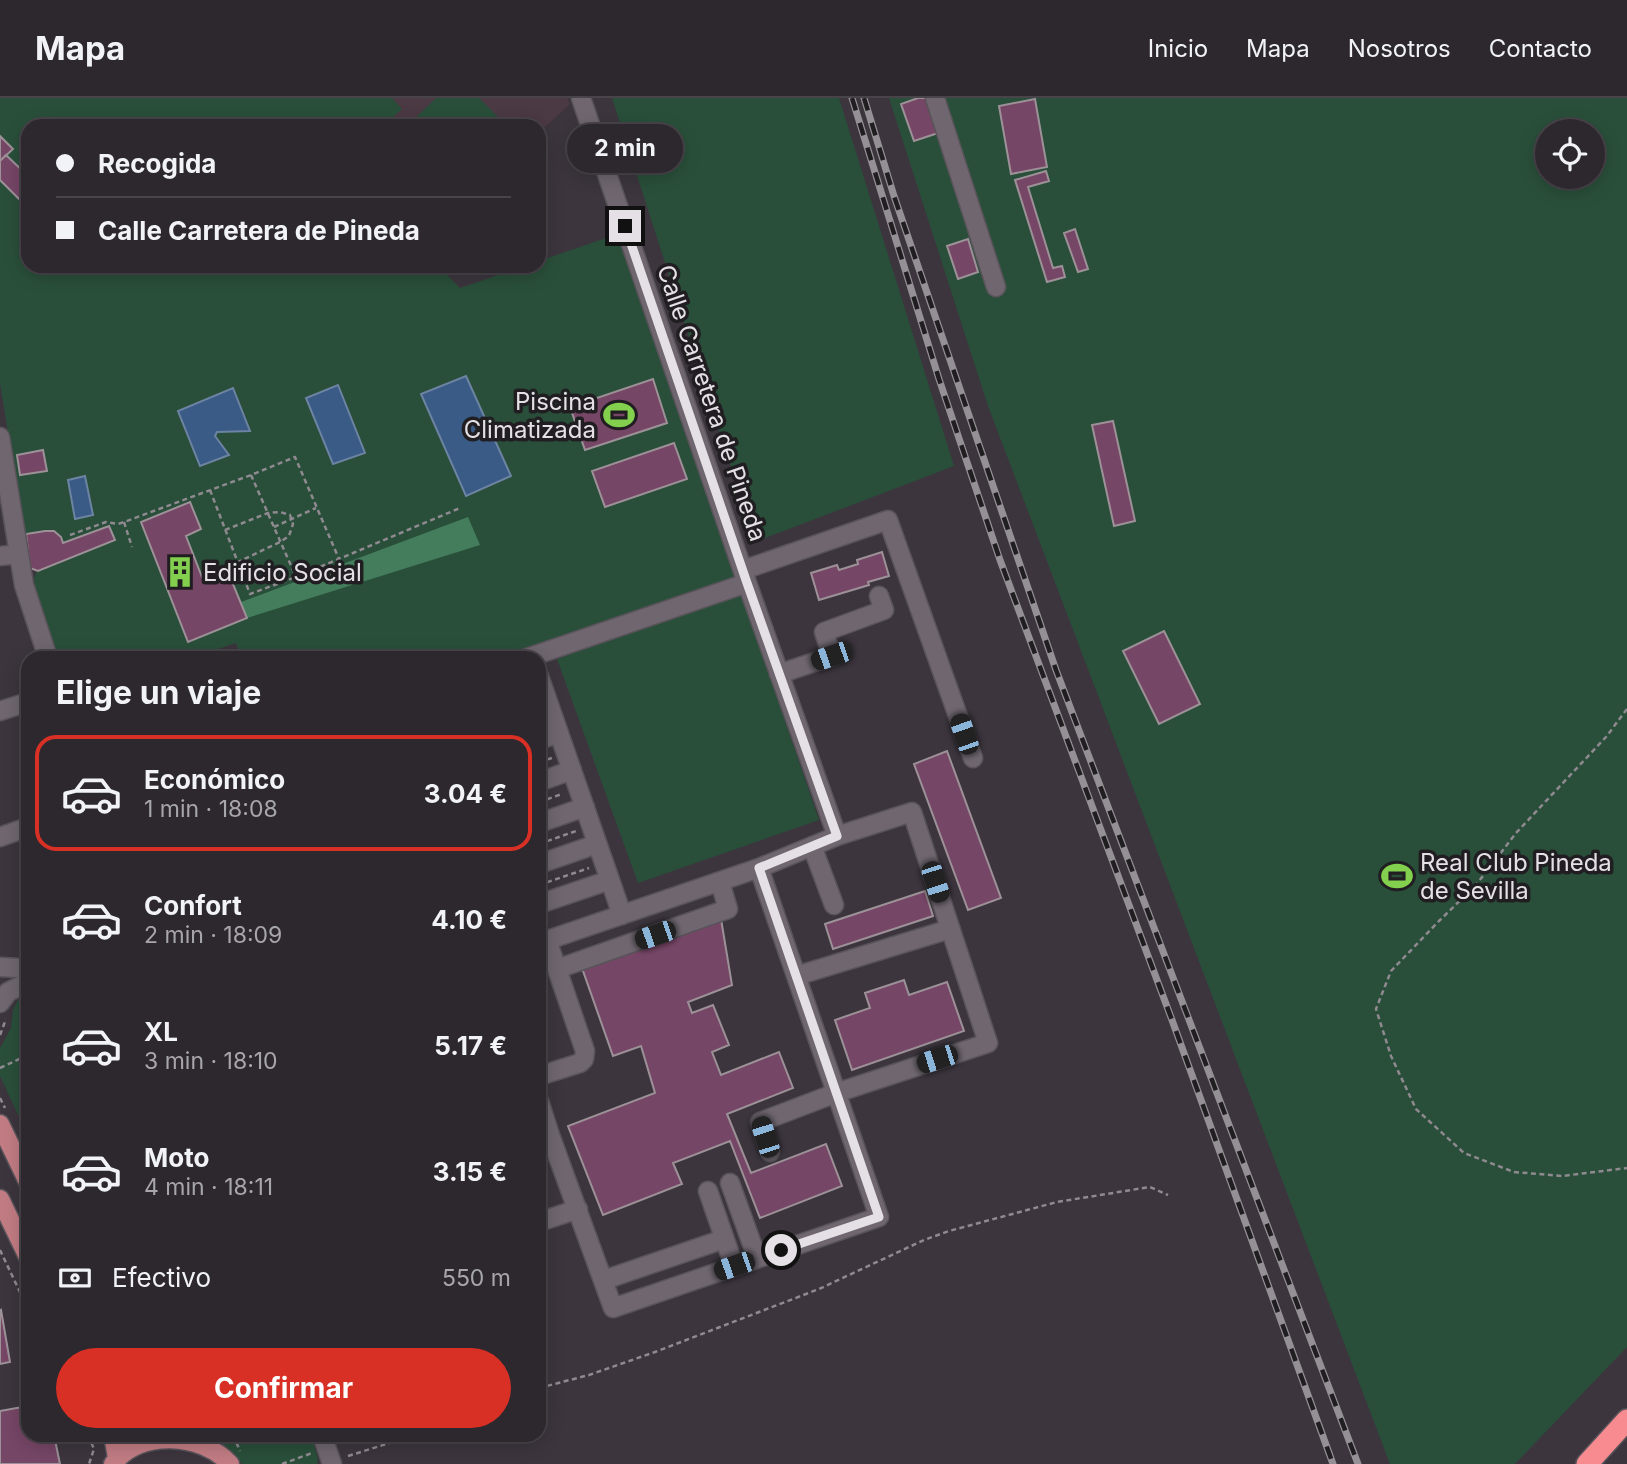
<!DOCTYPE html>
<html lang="es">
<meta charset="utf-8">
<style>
:root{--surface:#2d282e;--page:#39343a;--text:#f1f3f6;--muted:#a7a6aa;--line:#48444a;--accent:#d93025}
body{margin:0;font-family:Inter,sans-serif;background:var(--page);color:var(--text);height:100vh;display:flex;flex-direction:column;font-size:26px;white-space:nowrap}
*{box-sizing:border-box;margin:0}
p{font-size:23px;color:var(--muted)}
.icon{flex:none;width:38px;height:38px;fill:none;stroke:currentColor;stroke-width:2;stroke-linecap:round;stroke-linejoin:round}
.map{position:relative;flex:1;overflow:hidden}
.side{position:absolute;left:21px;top:553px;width:525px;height:791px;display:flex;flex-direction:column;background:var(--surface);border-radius:21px;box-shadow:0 4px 18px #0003,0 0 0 2px var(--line)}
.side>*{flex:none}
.guide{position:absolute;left:21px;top:21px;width:525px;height:154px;border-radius:21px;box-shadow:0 4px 18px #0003,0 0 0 2px var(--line);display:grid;align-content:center;height:154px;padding:0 35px;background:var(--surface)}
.buttons{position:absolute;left:1535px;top:21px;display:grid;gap:14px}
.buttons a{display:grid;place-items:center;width:70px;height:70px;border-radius:50%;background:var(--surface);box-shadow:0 4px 18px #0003,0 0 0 2px var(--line);font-size:35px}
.end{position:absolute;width:32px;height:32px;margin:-16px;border:9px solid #e4e0e5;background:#111;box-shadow:0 0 0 4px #111}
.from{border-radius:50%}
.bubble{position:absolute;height:49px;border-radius:24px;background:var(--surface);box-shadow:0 4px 18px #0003,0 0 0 2px var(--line);font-size:23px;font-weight:700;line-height:49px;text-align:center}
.car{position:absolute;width:21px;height:42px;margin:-21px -10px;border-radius:9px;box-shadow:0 0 5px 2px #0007;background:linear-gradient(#222 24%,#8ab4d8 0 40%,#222 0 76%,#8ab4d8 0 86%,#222 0)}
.guide b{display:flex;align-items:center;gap:24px;height:66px;font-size:26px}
.guide b+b{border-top:2px solid var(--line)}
.guide i{width:18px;height:18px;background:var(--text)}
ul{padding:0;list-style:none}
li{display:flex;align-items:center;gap:21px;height:116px;margin:0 14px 10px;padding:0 21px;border:4px solid transparent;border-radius:21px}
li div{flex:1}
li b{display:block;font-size:26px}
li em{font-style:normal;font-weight:700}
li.current{border-color:var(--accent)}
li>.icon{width:63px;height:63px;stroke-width:1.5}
h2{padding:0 35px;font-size:32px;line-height:84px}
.pay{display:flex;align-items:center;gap:18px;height:77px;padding:0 35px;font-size:26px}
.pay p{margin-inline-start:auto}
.primary-button{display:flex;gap:14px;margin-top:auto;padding:14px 35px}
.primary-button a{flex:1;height:80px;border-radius:42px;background:var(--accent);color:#fff;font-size:28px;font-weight:700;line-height:80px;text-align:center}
header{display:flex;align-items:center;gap:42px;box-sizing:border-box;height:98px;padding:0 35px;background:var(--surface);border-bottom:2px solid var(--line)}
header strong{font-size:33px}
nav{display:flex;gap:38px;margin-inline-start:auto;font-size:24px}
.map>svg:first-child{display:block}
.education{fill:#4b3943}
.green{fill:#294f3a;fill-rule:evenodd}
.forest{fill:#437d5c}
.water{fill:#395b85;stroke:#6c83a2;stroke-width:2}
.building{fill:#764666;stroke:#9d9198;stroke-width:2}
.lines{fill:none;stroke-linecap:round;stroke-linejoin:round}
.minor-casing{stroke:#59535a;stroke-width:21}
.major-casing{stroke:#59535a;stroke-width:21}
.highway-casing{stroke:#59535a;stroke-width:24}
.path{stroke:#8f8990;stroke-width:2.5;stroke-dasharray:5 3.5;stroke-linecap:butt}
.minor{stroke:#6f6670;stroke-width:18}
.major{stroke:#c17c83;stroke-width:18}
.highway{stroke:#f78b90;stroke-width:21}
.rail-casing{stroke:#958f96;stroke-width:7}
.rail{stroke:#211e22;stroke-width:4.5;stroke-dasharray:13;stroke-linecap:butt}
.route{stroke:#e4e0e5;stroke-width:9}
.labels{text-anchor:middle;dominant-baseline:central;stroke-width:7;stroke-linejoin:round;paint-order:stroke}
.poi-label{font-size:24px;fill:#e4e0e5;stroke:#211e22;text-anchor:start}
.street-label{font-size:24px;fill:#e4e0e5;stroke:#211e22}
</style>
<header>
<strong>Mapa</strong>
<nav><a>Inicio</a><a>Mapa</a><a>Nosotros</a><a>Contacto</a></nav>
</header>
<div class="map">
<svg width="1627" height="1366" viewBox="0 0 1627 1366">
<rect width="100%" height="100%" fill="#3c353e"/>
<path class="education" d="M275 0H567L570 6 539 35V28H302Z"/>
<path class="green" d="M0 0H392L402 11 384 28H28V168H438L460 190 525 168H539V163L618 136 739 480 496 560H241L236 545 192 560H56L44 522 35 488 34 480 37 473 30 470 0 285Z
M436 0H479L507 28H407Z
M612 0H839L954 368 755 444Z
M889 0H1627V1249L1515 1366H1390L988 308ZM1547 33H1592V79H1547Z
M741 495 819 722 638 785 557 561Z
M28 897V1038L0 978V950L11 930 13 912 19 900Z
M197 1337H311L318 1361 317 1366H242L235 1356 216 1341Z"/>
<path class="forest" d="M468 419 480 447 247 520 241 504Z"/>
<path class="water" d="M466 278 511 378 466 398 421 296Z
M338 287 365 355 333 366 306 300Z
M233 290 250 333 217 334 215 338 229 357 200 368 178 313Z
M85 378 93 417 75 421 68 382Z"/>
<path class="building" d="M918 0H926L938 35 914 43 901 6Z
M1035 1 1047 69 1011 76 999 8Z
M0 38 13 51 0 63Z
M6 57 28 78V110L0 82V63Z
M1046 73 1049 83 1028 89 1053 170 1062 168 1065 179 1047 184 1015 82Z
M1075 131 1088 171 1078 174 1064 135Z
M968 141 978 174 958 181 947 148Z
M653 281 667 325 585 352 570 309Z
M1113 323 1135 423 1114 428 1092 327Z
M674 345 687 381 605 409 592 373Z
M43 352 47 373 20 377 17 357Z
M190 404 201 431 186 438 202 479 226 469 247 520 188 544 141 424Z
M109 428 115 442 38 473 30 470 26 436 45 433H54L61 439 63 445Z
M882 454 889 478 868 484 869 487 819 502 811 475 837 467 839 472 858 466 857 462Z
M1164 533 1200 606 1159 626 1123 553Z
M947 653 1001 800 968 812 914 666Z
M925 793 933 818 833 851 825 826Z
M721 821 732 887 688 904 692 915 713 907 729 947 712 954 721 977 779 954 793 990 727 1016 751 1075 826 1046 842 1088 760 1120 730 1043 673 1065 682 1086 603 1117 568 1028 655 995 641 948 613 958 582 870Z
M904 882 909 897 947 884 964 933 852 972 835 922 870 910 865 895Z
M1 1212 10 1264 0 1266V1213Z
M28 1308V1337H54L60 1366H0V1313Z"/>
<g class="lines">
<defs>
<path id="minor" d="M581 0 747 485 837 738
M935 0 996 189
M0 339 24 487 48 560
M0 458 19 456
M743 472 888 422 973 660
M527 560 747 485
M779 576 832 558 824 534 884 512 879 498
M539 578 610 782 539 806
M0 613 28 604
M539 642 559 635
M539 684 572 672
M539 725 585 709
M0 739 28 729
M812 748 834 807
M539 766 597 746
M759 770 837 738 912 714 988 945 836 995 760 1024 770 1054
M610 782 622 817
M547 842 557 871 728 811 720 784
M539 845 759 770 879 1119 613 1210 550 1037 539 1003
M0 869 19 870 28 868
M796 878 950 831
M0 905 8 894 28 884
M539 978 580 965 584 961 585 953 557 871
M730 1085 757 1160
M708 1093 734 1168
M539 1124 578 1111
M604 1182 724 1141
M322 1337 332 1366"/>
<path id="major" d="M0 1026 28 1084
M0 1101 28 1159
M113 1337 117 1360
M113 1366C139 1331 202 1335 230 1366"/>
<path id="highway" d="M1587 1366 1627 1322"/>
</defs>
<use href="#minor" class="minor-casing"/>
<use href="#major" class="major-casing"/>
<use href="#highway" class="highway-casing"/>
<path class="path" d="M251 377 296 479
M210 392 250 496 296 479 460 410
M124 424 132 449
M274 429 316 410
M225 432 268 415 280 414 290 417 293 426 289 438 280 444 236 465
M70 437 106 424 118 426 124 424 251 377 295 359 339 461
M1627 611 1606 639 1516 735 1476 787 1439 823 1391 873 1376 911 1391 958 1416 1011 1464 1055 1514 1074 1562 1078 1627 1070
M539 664 552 660
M539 704 562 696
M539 746 576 733
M539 787 589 770
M0 937 6 921
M0 970 28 957
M0 1000 5 1010
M28 1001 22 1003 28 1015
M0 1152 28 1211
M539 1290 589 1277 655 1254 819 1191 924 1142 949 1133 1057 1104 1125 1093 1150 1089 1168 1097
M88 1337 94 1351 89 1366
M233 1337 240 1353
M348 1358 415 1337
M282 1366 312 1355"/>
<use href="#minor" class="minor"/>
<use href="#major" class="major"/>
<use href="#highway" class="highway"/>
<defs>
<path id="rail" d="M852 0 939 281 1000 462 1172 922 1333 1366
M864 0 894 98 1056 572 1358 1366"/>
</defs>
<use href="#rail" class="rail-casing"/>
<use href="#rail" class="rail"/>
</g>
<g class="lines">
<path class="route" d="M625 128 747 485 837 738 759 770 879 1119 781 1152"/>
</g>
<defs>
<symbol id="stadium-bare" viewBox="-9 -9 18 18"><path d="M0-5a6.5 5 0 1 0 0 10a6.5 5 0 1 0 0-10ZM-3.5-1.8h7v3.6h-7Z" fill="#83d04e" stroke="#211e22" stroke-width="2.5" paint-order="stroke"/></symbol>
<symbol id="building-bare" viewBox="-9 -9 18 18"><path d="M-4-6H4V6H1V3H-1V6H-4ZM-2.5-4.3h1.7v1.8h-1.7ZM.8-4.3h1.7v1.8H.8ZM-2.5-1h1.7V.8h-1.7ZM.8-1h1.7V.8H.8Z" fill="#83d04e" stroke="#211e22" stroke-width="2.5" paint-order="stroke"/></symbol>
</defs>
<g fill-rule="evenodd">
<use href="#stadium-bare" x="597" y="295" width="44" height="44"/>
<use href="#building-bare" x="158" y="452" width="44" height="44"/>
<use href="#stadium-bare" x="1375" y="756" width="44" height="44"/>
</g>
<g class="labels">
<g class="poi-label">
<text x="596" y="303" text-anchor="end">Piscina<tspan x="596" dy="28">Climatizada</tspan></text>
<text x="203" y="474">Edificio Social</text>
<text x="1420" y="764">Real Club Pineda<tspan x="1420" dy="28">de Sevilla</tspan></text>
</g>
<g class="street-label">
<text transform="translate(712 305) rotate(71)">Calle Carretera de Pineda</text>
</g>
</g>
</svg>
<div class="buttons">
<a><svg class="icon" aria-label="locate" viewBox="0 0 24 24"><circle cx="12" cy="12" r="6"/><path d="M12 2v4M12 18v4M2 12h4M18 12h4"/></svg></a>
</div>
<i class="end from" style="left:781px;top:1152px"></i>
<i class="end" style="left:625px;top:128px"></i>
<div class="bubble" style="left:567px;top:26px;width:116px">2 min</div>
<i class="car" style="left:831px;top:558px;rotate:251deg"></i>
<i class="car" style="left:964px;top:636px;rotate:341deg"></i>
<i class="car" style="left:935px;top:784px;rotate:162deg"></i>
<i class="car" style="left:655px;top:837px;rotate:251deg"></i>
<i class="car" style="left:937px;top:961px;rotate:252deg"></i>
<i class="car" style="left:765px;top:1039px;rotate:342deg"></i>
<i class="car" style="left:734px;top:1168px;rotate:251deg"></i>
<div class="guide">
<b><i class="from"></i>Recogida</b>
<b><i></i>Calle Carretera de Pineda</b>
</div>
<section class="side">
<h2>Elige un viaje</h2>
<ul>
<li class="current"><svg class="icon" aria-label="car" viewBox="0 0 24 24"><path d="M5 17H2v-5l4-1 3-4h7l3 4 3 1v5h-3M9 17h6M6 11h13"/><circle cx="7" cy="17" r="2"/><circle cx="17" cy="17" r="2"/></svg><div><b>Económico</b><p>1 min · 18:08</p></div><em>3.04 €</em></li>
<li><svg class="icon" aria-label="car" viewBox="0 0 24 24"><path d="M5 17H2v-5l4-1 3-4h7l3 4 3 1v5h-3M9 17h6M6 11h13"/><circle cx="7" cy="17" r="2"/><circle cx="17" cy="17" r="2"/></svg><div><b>Confort</b><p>2 min · 18:09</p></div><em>4.10 €</em></li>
<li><svg class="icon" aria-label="car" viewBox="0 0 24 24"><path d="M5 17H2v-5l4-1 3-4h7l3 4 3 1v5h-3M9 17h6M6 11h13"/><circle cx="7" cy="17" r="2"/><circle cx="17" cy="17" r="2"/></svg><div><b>XL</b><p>3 min · 18:10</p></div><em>5.17 €</em></li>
<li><svg class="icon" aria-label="car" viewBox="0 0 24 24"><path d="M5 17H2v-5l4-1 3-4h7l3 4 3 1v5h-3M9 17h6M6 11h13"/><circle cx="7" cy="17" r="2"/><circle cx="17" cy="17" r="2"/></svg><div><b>Moto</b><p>4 min · 18:11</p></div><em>3.15 €</em></li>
</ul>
<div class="pay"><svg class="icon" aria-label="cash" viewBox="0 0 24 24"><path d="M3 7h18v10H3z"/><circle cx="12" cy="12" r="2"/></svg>Efectivo<p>550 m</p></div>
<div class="primary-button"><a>Confirmar</a></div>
</section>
</div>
